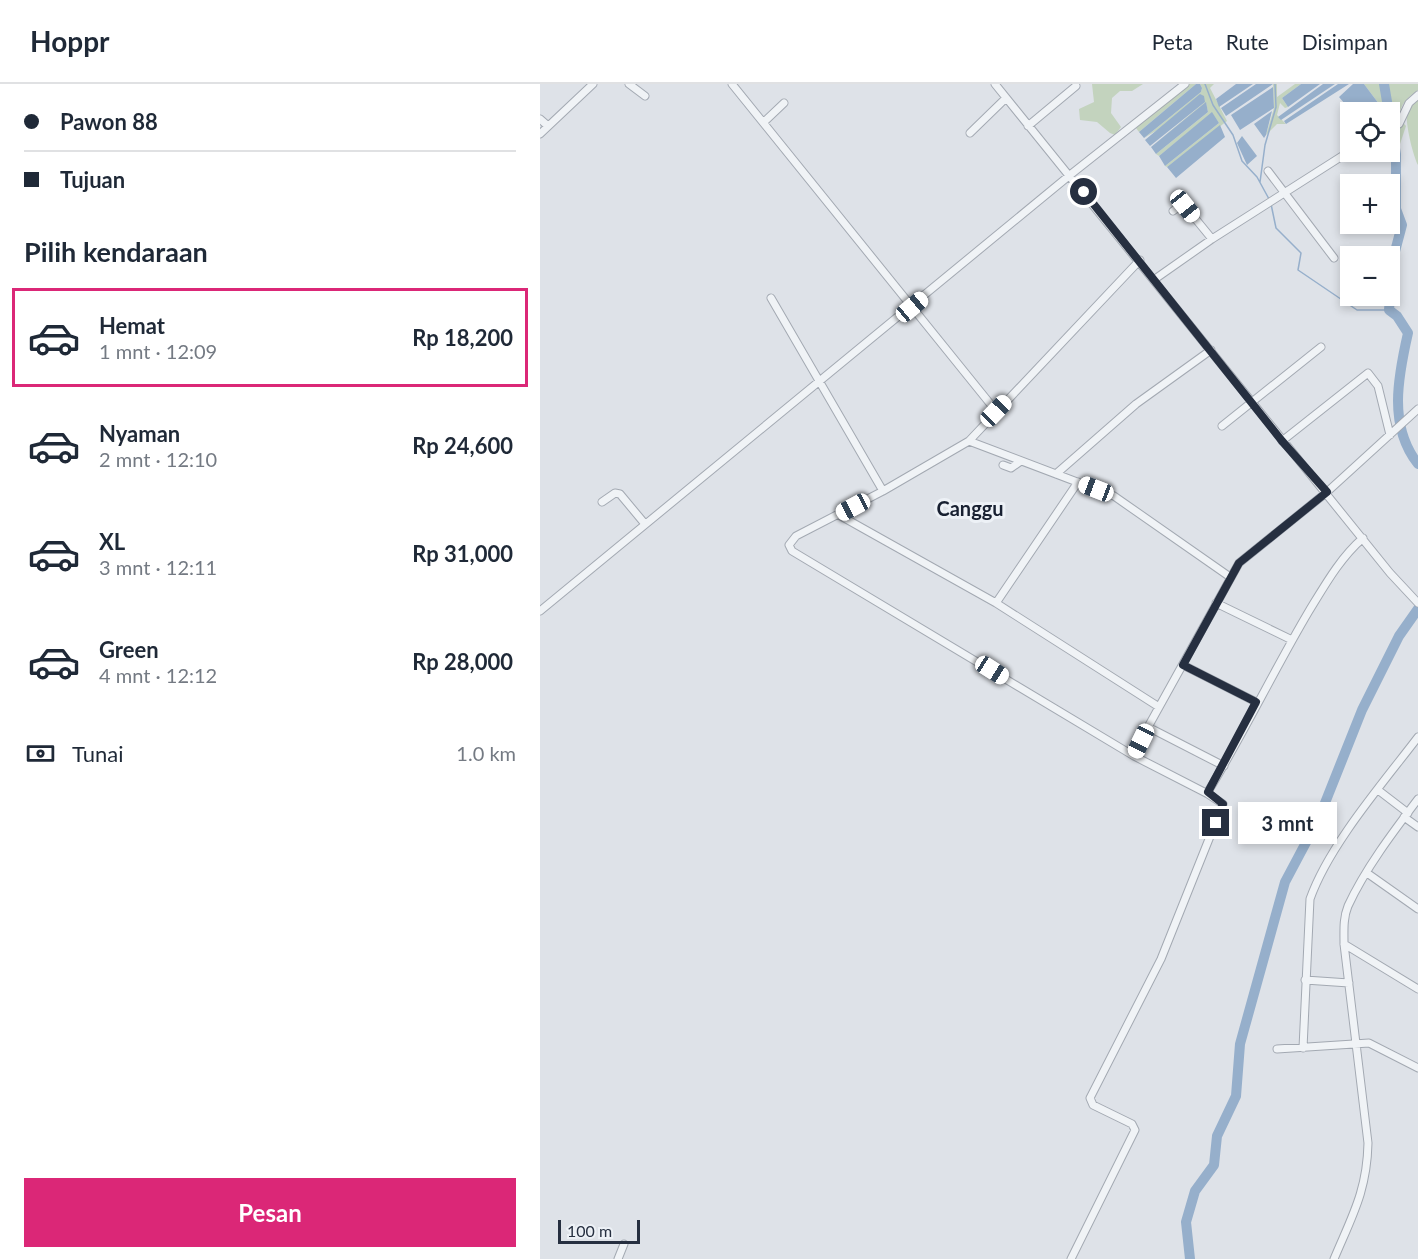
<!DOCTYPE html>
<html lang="id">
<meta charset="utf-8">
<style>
:root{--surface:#fff;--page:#f6f6f7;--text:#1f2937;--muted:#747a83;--line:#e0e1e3;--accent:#db2777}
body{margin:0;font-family:Lato,sans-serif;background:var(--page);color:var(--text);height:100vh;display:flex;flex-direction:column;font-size:22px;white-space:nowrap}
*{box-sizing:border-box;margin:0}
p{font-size:20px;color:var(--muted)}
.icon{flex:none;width:33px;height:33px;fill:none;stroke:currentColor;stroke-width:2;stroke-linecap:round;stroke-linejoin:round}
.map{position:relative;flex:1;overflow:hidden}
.side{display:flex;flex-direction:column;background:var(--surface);width:540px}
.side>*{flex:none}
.guide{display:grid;align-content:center;height:132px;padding:0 24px;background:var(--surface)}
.fabs{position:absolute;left:800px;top:18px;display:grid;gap:12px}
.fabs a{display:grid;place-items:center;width:60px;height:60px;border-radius:0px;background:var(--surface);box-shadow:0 3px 9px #0003;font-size:30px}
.scale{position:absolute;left:18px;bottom:15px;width:82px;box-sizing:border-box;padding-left:6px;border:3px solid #262f40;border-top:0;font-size:16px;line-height:21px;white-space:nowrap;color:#262f40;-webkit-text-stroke:4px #edf1f6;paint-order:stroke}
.end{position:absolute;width:27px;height:27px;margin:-14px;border:8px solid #262f40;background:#fff;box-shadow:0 0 0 3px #fff}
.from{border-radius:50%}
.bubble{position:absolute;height:42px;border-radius:0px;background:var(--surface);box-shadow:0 3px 9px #0003;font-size:20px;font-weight:700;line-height:42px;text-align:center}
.car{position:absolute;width:18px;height:36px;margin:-18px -9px;border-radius:8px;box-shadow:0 0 4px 2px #0007;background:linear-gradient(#fff 24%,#345 0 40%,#fff 0 76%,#345 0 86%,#fff 0)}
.guide b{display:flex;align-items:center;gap:21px;height:57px;font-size:22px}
.guide b+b{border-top:2px solid var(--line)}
.guide i{width:15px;height:15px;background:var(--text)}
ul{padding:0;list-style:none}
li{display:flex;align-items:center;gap:18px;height:99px;margin:0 12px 9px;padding:0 12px;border:3px solid transparent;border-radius:0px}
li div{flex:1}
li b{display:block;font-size:22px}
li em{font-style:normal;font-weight:700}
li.active{border-color:var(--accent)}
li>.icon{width:54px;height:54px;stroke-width:1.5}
h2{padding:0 24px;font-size:27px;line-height:72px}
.pay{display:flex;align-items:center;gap:15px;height:66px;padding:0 24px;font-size:22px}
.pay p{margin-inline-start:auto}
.primary-button{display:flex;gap:12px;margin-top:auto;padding:12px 24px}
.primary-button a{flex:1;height:69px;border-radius:0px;background:var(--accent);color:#fff;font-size:24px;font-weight:700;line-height:69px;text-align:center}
header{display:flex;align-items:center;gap:36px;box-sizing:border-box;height:84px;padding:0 30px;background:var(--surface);border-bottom:2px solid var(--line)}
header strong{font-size:28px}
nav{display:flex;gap:33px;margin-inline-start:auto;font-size:21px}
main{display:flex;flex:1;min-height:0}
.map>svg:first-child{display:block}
.green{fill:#c3d3be}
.water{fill:#96afcb}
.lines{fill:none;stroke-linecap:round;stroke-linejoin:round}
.stream{stroke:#96afcb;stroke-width:1.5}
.river{stroke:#96afcb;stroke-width:10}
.minor-casing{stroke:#a3a9b2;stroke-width:9}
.minor{stroke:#f0f3f6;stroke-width:7}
.route{stroke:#262f40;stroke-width:8}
.labels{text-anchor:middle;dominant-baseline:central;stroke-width:6;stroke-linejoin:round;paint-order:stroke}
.quarter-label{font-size:20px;font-weight:bold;fill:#182031;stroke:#edf1f6}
</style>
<header>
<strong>Hoppr</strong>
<nav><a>Peta</a><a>Rute</a><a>Disimpan</a></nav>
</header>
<main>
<section class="side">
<div class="guide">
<b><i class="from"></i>Pawon 88</b>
<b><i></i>Tujuan</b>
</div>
<h2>Pilih kendaraan</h2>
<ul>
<li class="active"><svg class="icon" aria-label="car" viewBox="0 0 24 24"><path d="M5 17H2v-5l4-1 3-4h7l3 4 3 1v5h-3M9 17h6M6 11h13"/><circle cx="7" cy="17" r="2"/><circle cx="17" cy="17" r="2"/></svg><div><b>Hemat</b><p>1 mnt · 12:09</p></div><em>Rp 18,200</em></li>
<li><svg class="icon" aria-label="car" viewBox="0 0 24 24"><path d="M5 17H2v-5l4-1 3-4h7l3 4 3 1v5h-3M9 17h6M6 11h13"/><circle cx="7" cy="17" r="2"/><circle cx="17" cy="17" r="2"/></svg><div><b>Nyaman</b><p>2 mnt · 12:10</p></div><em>Rp 24,600</em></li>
<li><svg class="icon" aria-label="car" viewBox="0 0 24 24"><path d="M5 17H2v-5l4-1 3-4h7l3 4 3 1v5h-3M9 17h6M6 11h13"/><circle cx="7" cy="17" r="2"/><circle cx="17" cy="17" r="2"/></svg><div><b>XL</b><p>3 mnt · 12:11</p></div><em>Rp 31,000</em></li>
<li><svg class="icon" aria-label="car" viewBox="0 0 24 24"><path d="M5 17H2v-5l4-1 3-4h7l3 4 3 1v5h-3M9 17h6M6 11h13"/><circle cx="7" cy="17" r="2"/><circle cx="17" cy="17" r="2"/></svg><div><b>Green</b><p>4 mnt · 12:12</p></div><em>Rp 28,000</em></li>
</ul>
<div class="pay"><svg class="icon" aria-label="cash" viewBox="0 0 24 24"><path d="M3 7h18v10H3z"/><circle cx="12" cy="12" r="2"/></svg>Tunai<p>1.0 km</p></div>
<div class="primary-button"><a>Pesan</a></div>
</section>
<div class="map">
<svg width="878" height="1175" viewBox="0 0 878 1175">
<rect width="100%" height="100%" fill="#dee2e8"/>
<path class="green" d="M552 0H603L592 7H580L572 14 571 29 581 43 575 51 570 49 557 38 540 36 539 25 554 18Z
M643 0H656L599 48 593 40Z
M660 0H674L670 4 687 37 627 83 625 82 679 39 672 29 619 72 616 70 668 28 666 19 611 63 665 18 604 54 661 8 662 4Z
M733 0H737V13L755 0H761L742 14 748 23 745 24 740 19 737 31 746 40H737L726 51 734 24Z
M824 0H878V6C867 14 860 20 859 34L866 42 859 63 849 65V28H840L839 20Z
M878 13V81C873 72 863 32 868 24 870 20 875 17 878 13Z"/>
<path class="water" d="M656 0H660L662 4 661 8 604 54 599 48Z
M696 0H713L679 23 676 15Z
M716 0H733L686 32 681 24Z
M761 0H780L748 23 742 14Z
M783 0H795L741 36 738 33Z
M798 0H809L746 40 744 37Z
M813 0H824L839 20 840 28 810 26 799 13Z
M733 3 734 24 700 46 691 31Z
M660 10 664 12 665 18 610 62 605 56Z
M666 18 668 28 616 70 611 63Z
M732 27 726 51 724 54 714 40Z
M672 28 679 39 625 82 619 72Z
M680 41 685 53 636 94 627 83Z
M702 52 717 72 707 81 697 59Z"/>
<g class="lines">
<path class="stream" d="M665 0 673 21 693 51 702 77 717 93 729 115
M720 98 725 61 736 23 735 0
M731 120 736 144 761 169 758 186 817 226H849"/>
<path class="river" d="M844 0 856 70V125L862 141 853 175 849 226 857 232 868 249C858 293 848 342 878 380
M650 1175 646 1138 655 1107 674 1081 677 1052 696 1012 700 960 745 798 779 734 822 626 859 552 878 525"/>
<defs>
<path id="minor" d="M89 0 105 12
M192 0 456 327
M455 0 850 489 878 519
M0 35 8 42
M224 38 244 19
M488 42 536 2
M849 44 859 40 869 19 878 11
M430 49 466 14
M0 50 53 0
M728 87 794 174
M633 127 641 121 645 122 672 155
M600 176 429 357 343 407 256 452 249 461 252 467 594 672 668 710
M615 195 672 155 810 67
M231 214 343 407
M682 342 781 263
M429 357 574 412 690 493
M742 357 828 289 838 302 850 351
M463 381 471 384 481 377
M516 390 596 320 671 266
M62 418 75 409 80 410 105 440
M299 431 456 519 619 623
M456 519 538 398
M676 519 752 556
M0 527 530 91 645 0
M643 581 716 618
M594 672 608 643
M684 682 608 643 699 479 787 408 878 325
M838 706 868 729
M864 733 878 743
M827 789 878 825
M804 860 878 905
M765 896 809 899
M763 964 770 815C789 761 843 699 878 653
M737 965 829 959 878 984
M78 1175 84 1160
M531 1175 595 1046 592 1040 553 1021 550 1014 621 875 683 720 668 710 669 706C704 649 734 586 769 527 785 501 800 474 823 454
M794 1175C812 1132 827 1107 828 1059L804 860C804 847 803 834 808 822 825 785 853 748 878 715"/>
</defs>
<use href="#minor" class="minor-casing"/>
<use href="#minor" class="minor"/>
</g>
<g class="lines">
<path class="route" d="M544 108 742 357 787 408 699 479 643 581 716 618 668 708 683 720 676 739"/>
</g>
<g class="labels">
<g class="quarter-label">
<text x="430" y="424">Canggu</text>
</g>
</g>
</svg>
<div class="fabs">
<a><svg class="icon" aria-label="locate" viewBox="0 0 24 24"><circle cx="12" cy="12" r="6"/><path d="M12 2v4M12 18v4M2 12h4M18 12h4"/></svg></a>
<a>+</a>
<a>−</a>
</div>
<div class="scale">100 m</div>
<i class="end from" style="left:544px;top:108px"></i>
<i class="end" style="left:676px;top:739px"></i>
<div class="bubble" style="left:698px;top:718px;width:99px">3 mnt</div>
<i class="car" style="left:645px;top:122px;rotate:141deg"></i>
<i class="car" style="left:372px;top:223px;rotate:50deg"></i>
<i class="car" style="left:456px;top:327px;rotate:44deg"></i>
<i class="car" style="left:556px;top:405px;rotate:291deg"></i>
<i class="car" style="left:313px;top:423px;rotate:242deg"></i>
<i class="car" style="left:452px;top:586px;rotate:122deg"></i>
<i class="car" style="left:601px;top:657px;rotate:206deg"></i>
</div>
</main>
